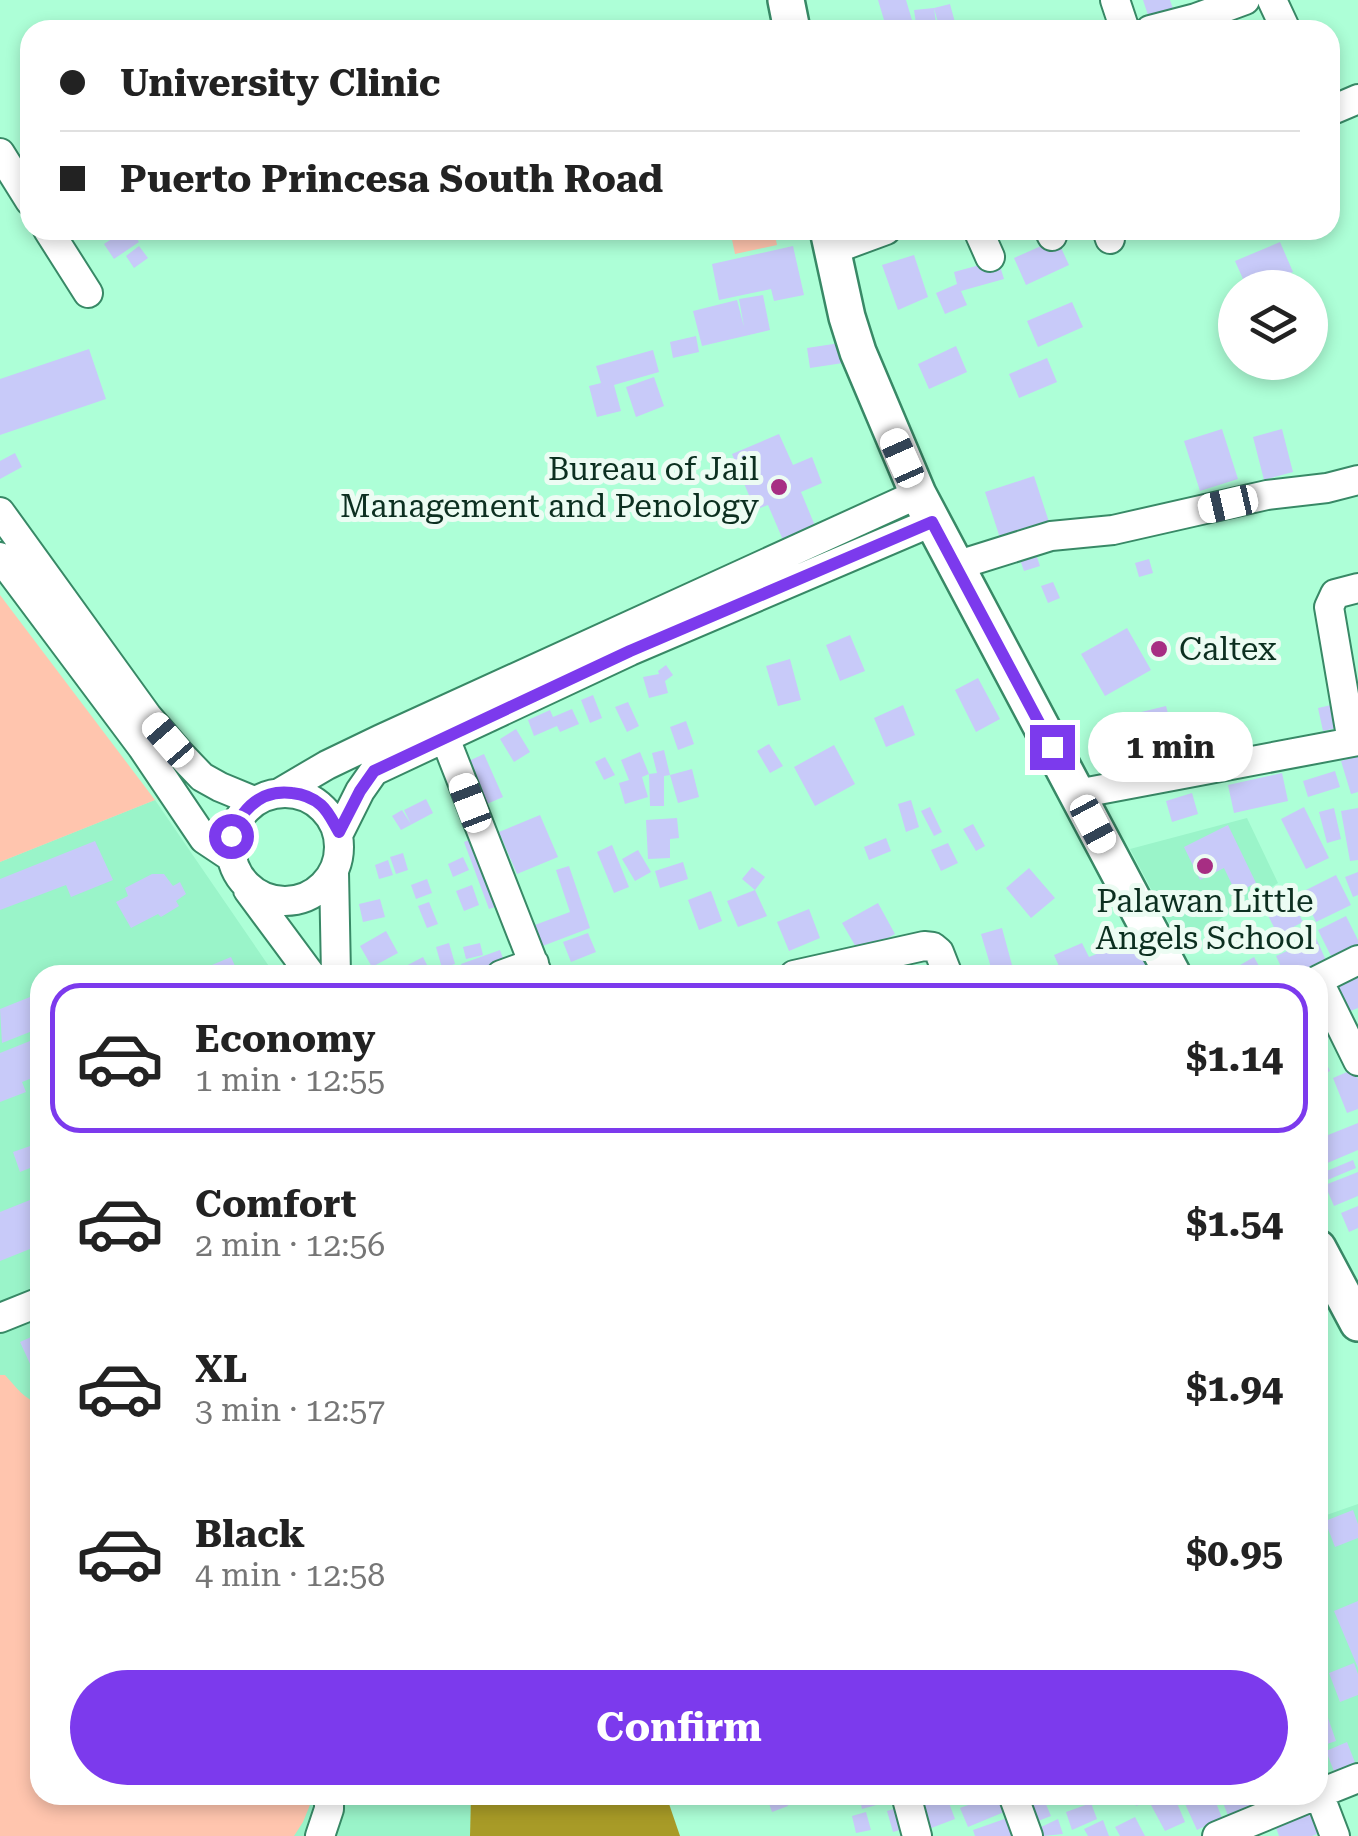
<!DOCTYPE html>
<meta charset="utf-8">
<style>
:root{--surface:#fff;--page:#f2f2f2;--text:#222;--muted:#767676;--line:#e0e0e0;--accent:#7c3aed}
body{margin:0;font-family:"Roboto Serif",serif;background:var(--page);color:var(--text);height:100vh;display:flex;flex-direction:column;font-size:38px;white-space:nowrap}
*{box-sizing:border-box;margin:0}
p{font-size:32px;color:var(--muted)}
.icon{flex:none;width:55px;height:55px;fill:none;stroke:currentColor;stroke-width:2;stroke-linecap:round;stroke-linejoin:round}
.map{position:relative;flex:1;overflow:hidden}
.drawer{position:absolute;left:30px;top:965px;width:1298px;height:840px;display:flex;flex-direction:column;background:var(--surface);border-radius:30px;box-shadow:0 5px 15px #0003}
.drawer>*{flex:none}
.guide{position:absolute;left:20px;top:20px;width:1320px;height:220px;border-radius:30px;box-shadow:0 5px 15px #0003;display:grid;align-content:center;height:220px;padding:0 40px;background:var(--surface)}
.controls{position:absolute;left:1218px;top:270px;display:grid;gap:20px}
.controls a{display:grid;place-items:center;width:110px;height:110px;border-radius:50%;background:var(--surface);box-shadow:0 5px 15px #0003;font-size:50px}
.end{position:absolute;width:45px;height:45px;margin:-22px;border:12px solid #7c3aed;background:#fff;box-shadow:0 0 0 5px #fff}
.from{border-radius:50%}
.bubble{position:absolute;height:70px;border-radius:35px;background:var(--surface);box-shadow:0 5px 15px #0003;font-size:32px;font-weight:700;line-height:70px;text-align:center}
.car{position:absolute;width:30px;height:60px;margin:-30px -15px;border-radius:12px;box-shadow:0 0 8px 2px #0007;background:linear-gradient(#fff 24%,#345 0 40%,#fff 0 76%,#345 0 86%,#fff 0)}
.guide b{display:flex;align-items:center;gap:35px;height:95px;font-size:38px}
.guide b+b{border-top:2px solid var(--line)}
.guide i{width:25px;height:25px;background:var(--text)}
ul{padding:18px 0 0;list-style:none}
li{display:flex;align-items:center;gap:30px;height:150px;margin:0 20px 15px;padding:0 20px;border:5px solid transparent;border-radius:30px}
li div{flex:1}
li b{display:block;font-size:38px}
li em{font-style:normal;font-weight:700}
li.current{border-color:var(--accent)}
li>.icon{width:90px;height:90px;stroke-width:1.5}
.action{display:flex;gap:20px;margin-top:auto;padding:20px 40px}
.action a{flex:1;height:115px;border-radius:60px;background:var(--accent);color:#fff;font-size:40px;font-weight:700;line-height:115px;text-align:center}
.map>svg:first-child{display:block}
.built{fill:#9af4c9}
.green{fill:#ffc5ae}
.water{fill:#a89b27}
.building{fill:#c8caf9}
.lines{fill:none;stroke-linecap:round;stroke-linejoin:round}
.minor-casing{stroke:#388966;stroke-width:32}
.major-casing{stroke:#388966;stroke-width:40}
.minor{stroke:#fff;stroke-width:28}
.major{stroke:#fff;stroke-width:35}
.route{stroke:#7c3aed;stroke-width:12}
.poi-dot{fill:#a72e83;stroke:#ecfcf3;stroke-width:4}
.labels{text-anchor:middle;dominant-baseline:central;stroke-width:10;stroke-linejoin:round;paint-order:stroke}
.poi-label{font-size:32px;fill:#0c2f20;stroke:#ecfcf3;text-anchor:end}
</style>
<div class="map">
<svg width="1358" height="1836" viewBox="0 0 1358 1836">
<rect width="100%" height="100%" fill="#adffd7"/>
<path class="built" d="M155 800 275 975H40V1795H471L470 1836H0V862Z
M1247 818 1278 883 1180 944 1130 849Z
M1358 1504V1767L1318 1783V1518Z"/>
<path class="green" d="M730 230H774L777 245 735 254Z
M0 595 155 800 0 862Z
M0 1375H5C15 1386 25 1400 40 1404V1795H314L303 1822 294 1836H0Z"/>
<path class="water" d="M471 1795H666L680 1836H470Z"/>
<path class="building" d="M878 0H906L915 30H887Z
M1143 0H1170L1175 15 1150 21Z
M950 4 957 30H940L934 8Z
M934 8 937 30H917L914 10Z
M125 230H131L139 242 114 259 104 244Z
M1057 239 1069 265 1026 285 1014 258Z
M1280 242 1293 272 1256 288H1247L1235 261Z
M139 246 148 258 134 268 126 256Z
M793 246 804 295 774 301 771 289 719 300 712 264Z
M914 255 928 297 898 310 882 265Z
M998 260 1004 279 961 291 967 305 945 314 936 293 957 284 954 272Z
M763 295 770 330 702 346 693 311 737 300 744 327 739 299Z
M1072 302 1083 327 1038 347 1027 321Z
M696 336 699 352 673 358 670 342Z
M840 343 843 363 810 368 807 348Z
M956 346 967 372 929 389 918 364Z
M89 349 106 399 0 435V379Z
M653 350 659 372 614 385 621 411 597 417 589 386 601 383 596 366Z
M1047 358 1057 382 1019 398 1009 374Z
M654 377 664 406 636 417 626 387Z
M1222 429 1238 479 1200 491 1184 441Z
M1282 429 1293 472 1264 480 1253 437Z
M779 434 793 465 812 457 822 483 801 492 818 533 786 547 768 505 755 510 732 454Z
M15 453 22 467 0 479V461Z
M1034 476 1049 522 1000 538 985 492Z
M1034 548 1040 566 1024 571 1018 554Z
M1149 559 1153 573 1139 577 1135 563Z
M1053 582 1060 598 1048 603 1041 586Z
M1127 628 1151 670 1105 696 1081 654Z
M850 635 865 671 840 681 826 645Z
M790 659 801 700 778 706 766 666Z
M666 665 673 675 665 681 668 693 649 698 643 677 659 674 658 671Z
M978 678 1000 719 976 732 955 690Z
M593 695 602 718 590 723 581 700Z
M628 702 639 726 627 732 615 707Z
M1340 703 1346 726 1323 731 1318 708Z
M903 705 915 735 886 747 874 718Z
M1166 706 1176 744 1142 752 1133 714Z
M572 709 579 724 560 732 557 726 534 736 528 720 550 710 553 717Z
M1205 718 1219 723 1208 754 1195 749Z
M686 721 694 744 678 750 670 727Z
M516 729 530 752 514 762 500 739Z
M769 744 783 766 770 773 757 751Z
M834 745 855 784 815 806 794 767Z
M664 750 670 775 664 776V806H650L649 774 657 773 652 753Z
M640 752 649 774 642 777 648 797 625 804 619 783 629 780 621 760Z
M484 754 503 797 480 807 462 764Z
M1358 756V792L1351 794 1341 761Z
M605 757 615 775 604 780 595 762Z
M692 769 699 797 678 803 670 775Z
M1335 771 1340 787 1308 797 1303 781Z
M1282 773 1288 801 1234 813 1228 785Z
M1192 793 1198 814 1172 822 1166 801Z
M426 799 433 813 401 830 392 816 402 810 411 824 404 810Z
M911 800 919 827 906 832 898 804Z
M930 807 942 832 934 836 921 811Z
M1304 807 1329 858 1306 869 1281 819Z
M1334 808 1341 839 1327 843 1319 812Z
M1358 808V860L1350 861 1341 811Z
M540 815 558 857 517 874 499 832Z
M677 818 679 838 670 839V858L648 859 646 820Z
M973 824 985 846 976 851 963 829Z
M1228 825 1256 883 1236 893 1224 868 1200 880 1184 847Z
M482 835 507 903 489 909 464 842Z
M886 838 891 851 869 860 864 847Z
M95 841 113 880 71 897 66 885 0 910V879Z
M948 843 958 863 941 871 931 850Z
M612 845 629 887 614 893 597 852Z
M638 850 651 872 635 881 622 859Z
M403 853 408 870 396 874 390 857Z
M463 857 469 870 453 877 448 864Z
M388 860 393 875 379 879 375 865Z
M683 862 688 879 660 888 655 871Z
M569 866 590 928 540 947 532 926 570 912 556 870Z
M752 867 765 877 755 890 742 879Z
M1029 868 1055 898 1031 918 1006 888Z
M1358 872V895L1353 897 1345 877Z
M152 874H164L173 886 180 882 186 894 176 901 179 906 161 917 158 914 131 928 116 902 128 896 125 888Z
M1336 875 1351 905 1316 922 1302 892Z
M427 879 432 893 416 899 411 885Z
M472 885 479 905 464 911 456 891Z
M1286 889 1303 922 1278 935 1261 902Z
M755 890 767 916 738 927 727 901Z
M711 891 722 921 699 930 688 900Z
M380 899 385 917 363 922 359 904Z
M429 902 438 924 427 928 418 906Z
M878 903 895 934 860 954 842 923Z
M809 909 820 938 789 951 777 922Z
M1346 916 1358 940V950L1334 962 1318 930Z
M1250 925 1255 931 1238 945 1233 938Z
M1002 928 1012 965 992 971 981 934Z
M386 931 398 953 372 967 360 946Z
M588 933 596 952 571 962 563 942Z
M1139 937 1149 963 1119 975H1063L1054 955 1082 943 1089 957Z
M1316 938 1328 965 1305 975H1285L1276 956Z
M449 943 455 964 442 968 436 947Z
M480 943 483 955 466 959 463 947Z
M500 950 508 972 499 975H465L461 964Z
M231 957 239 975H188Z
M423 957 432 975H389Z
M1254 957 1264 975H1223Z
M1358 977V1008L1348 1012 1336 987Z
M40 993V1028L2 1043 0 1009Z
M1318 1003 1341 1032 1322 1041 1318 1032Z
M40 1037V1075L22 1082 26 1092 0 1102V1053Z
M1321 1052 1330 1071 1318 1077V1054Z
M1354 1069 1358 1079V1109L1347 1113 1333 1078Z
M1358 1123V1150L1318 1167V1139Z
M36 1144 40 1153V1164L20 1172 13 1152Z
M1353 1160 1356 1168 1325 1181 1322 1173Z
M1358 1172V1196L1334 1206 1325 1185Z
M40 1196V1245L0 1261V1212Z
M1358 1206V1228L1349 1232 1341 1213Z
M40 1333V1378L37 1379 20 1342Z
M1353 1510 1358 1524V1538L1335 1547 1325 1521Z
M1318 1519 1328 1549 1318 1553Z
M1358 1601V1668L1334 1611Z
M1354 1663 1358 1674V1695L1340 1702 1329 1673Z
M1318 1689 1336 1741 1318 1747Z
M1347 1742 1356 1765 1335 1774 1326 1751Z
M859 1795H877L880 1804 862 1809Z
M923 1795H946L955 1819 926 1830 914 1798Z
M996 1795H1003L1009 1810 968 1827 960 1808Z
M1036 1795H1042L1051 1816 1033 1823 1023 1801Z
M1132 1795H1163L1136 1806Z
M1181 1795H1213L1222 1818 1197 1830Z
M1220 1795H1251L1256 1806 1229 1818Z
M784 1796 788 1806 772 1812 768 1801Z
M1174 1796 1185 1822 1165 1831 1151 1805Z
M1091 1803 1097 1819 1072 1830 1066 1812Z
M1315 1805 1325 1831 1312 1836H1279L1274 1822Z
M903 1806 910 1827 893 1832 887 1811Z
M866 1812 871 1830 856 1833 852 1816Z
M1013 1816 1019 1836H975L973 1830Z
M1135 1817 1145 1836H1120L1115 1827Z
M1058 1819 1063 1834 1043 1836 1039 1828Z
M1103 1820 1109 1836H1088L1084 1829Z"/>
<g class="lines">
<defs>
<path id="minor" d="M1115 0 1125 30
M1272 0 1286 30
M1150 30 1196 18 1245 0
M1330 111 1358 99
M0 153 30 201
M48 230 88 293
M978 230 990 257
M1049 230 1052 236
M1107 230 1110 239
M832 250 886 230
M0 512 148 717 179 753 202 777 220 787 254 801
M0 557 142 747 204 839 231 857
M955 566 1051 536 1113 530 1267 495 1327 488 1358 480
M445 738 538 975
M1352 742 1329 607 1335 594 1358 588
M281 792 327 765 381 739 918 494
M231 847a54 54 0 1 1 108 0a54 54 0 1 1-108 0Z
M1077 794 1358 741
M339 833 360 791 374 771 630 651 932 522
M334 872 336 975
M248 890 311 975
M501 975 534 963
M794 975 924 946 933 947 939 952 948 975
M1318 980 1358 1061
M1318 980 1358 960
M0 1318 40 1302
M1318 1794 1358 1778
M1319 1794 1335 1836
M906 1795 917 1836
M1013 1795 1028 1836
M320 1836 329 1809V1795
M1217 1836 1316 1795"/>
<path id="major" d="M786 0 792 30
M828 230 847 317 858 352 918 494 1173 975
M1318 1248 1358 1323"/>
</defs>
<use href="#minor" class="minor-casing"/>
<use href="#major" class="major-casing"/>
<use href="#minor" class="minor"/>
<use href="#major" class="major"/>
</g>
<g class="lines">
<path class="route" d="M231 836C242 809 260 789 292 793 302 794 313 798 321 805 329 812 334 824 339 832L360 791 374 771 630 651 932 522 1052 747"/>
</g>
<g class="poi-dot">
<circle cx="779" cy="487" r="10"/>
<circle cx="1159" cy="649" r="10"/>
<circle cx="1205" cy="866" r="10"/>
</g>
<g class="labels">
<g class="poi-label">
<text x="759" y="469">Bureau of Jail<tspan x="759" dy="37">Management and Penology</tspan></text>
<text x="1179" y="649" text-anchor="start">Caltex</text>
<text x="1205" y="901" text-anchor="middle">Palawan Little<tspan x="1205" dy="37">Angels School</tspan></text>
</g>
</g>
</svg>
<div class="controls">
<a><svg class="icon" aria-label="layers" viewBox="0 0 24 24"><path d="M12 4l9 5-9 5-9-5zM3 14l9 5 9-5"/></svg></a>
</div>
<i class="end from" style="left:231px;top:836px"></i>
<i class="end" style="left:1052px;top:747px"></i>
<div class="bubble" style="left:1088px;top:712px;width:165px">1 min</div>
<i class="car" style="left:902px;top:458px;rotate:336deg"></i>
<i class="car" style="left:1228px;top:504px;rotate:257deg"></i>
<i class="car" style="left:168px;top:740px;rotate:319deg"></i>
<i class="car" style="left:470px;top:803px;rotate:339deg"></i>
<i class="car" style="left:1093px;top:824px;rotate:152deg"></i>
<div class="guide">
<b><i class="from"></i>University Clinic</b>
<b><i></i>Puerto Princesa South Road</b>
</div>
<section class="drawer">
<ul>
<li class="current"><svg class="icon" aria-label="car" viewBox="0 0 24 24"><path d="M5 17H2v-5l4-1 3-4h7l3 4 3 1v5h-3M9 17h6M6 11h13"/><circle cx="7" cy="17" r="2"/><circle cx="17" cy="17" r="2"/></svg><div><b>Economy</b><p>1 min · 12:55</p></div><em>$1.14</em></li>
<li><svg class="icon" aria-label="car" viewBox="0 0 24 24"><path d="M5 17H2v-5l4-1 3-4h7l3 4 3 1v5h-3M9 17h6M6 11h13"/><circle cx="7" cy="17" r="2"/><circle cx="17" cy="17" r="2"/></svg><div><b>Comfort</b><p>2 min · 12:56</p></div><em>$1.54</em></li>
<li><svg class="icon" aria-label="car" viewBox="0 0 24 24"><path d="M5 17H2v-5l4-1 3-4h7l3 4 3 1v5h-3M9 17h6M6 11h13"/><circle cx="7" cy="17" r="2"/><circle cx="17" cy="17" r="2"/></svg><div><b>XL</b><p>3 min · 12:57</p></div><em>$1.94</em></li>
<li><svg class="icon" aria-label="car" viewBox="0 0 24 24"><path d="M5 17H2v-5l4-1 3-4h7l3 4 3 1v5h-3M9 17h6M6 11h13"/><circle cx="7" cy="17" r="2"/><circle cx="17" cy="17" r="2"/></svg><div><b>Black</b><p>4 min · 12:58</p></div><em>$0.95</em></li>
</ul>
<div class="action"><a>Confirm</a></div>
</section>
</div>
